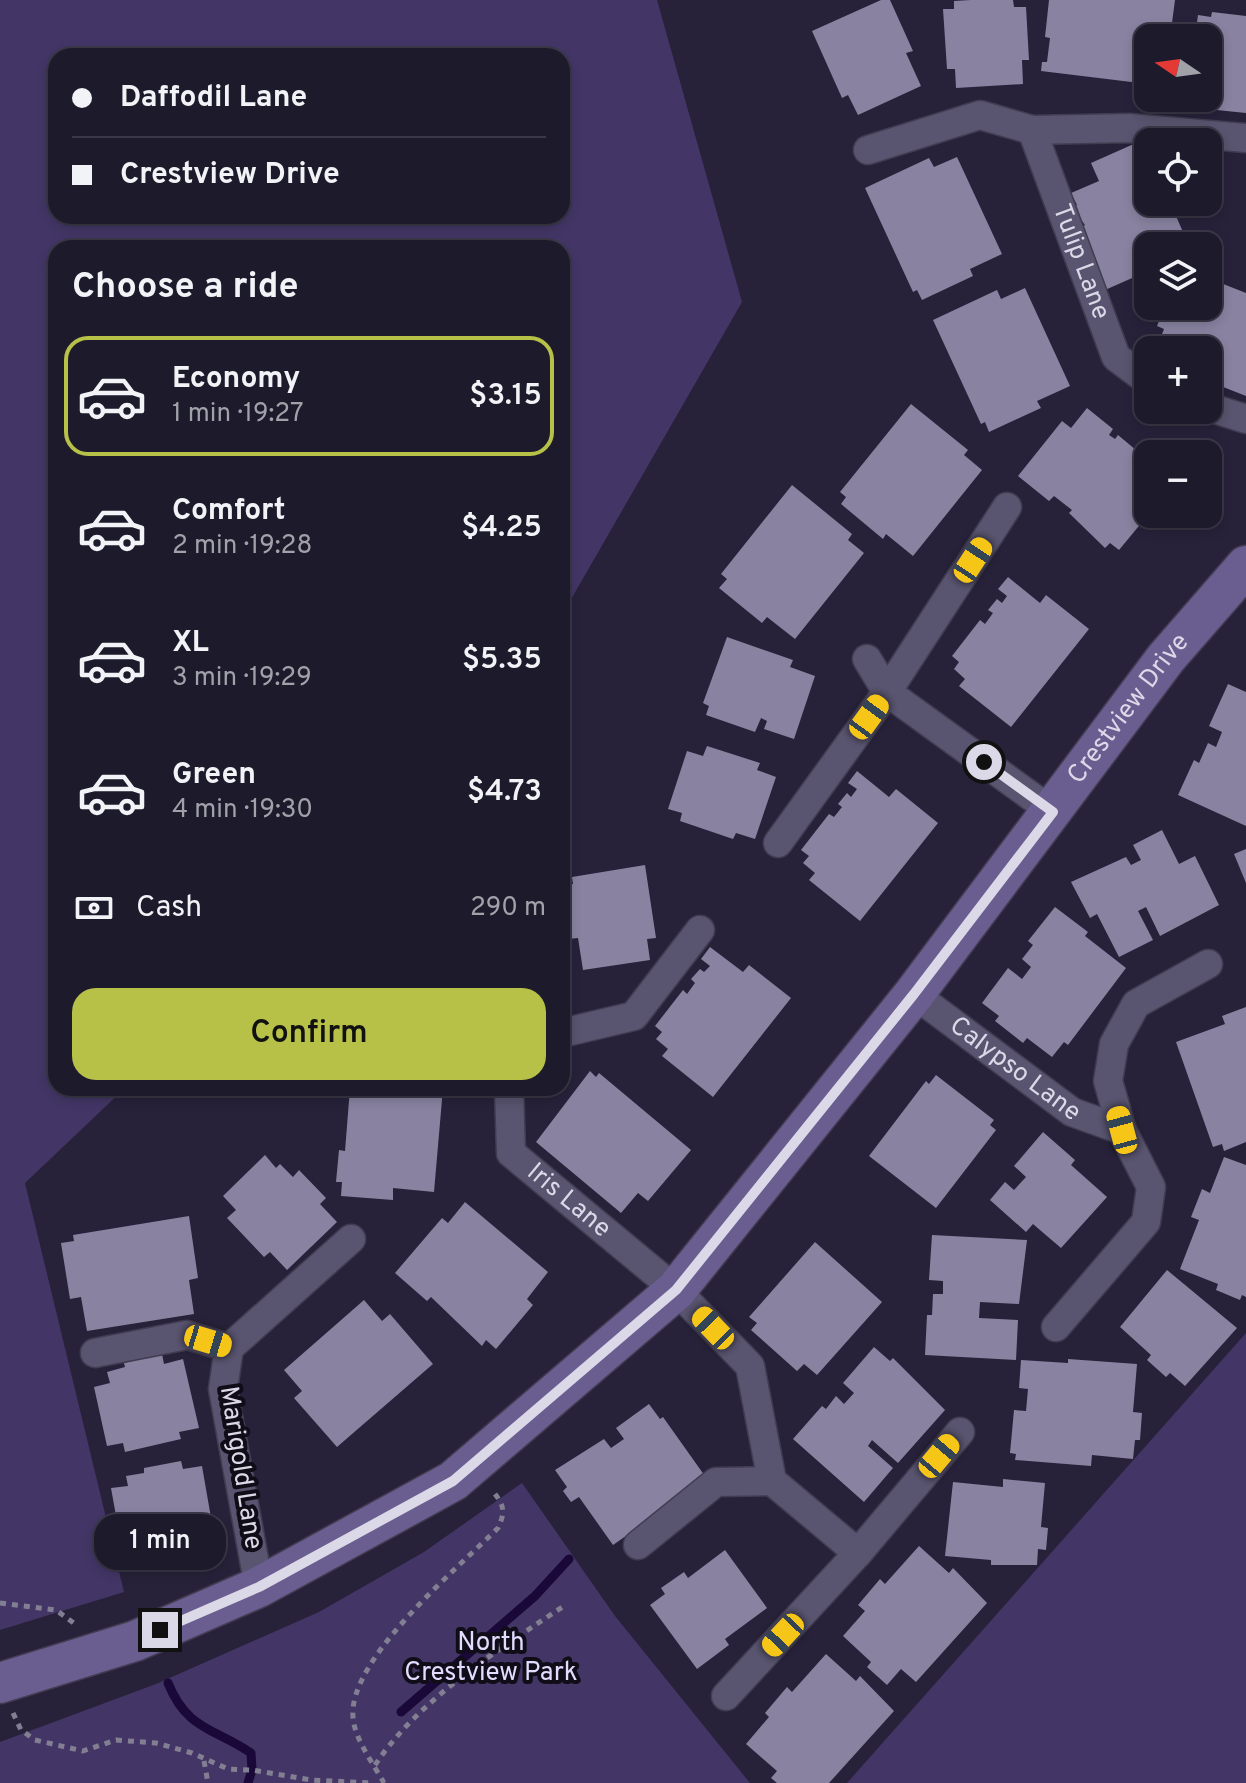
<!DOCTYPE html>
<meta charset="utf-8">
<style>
:root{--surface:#1d1a2c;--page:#2a2738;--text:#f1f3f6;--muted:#a0a1a9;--line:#3b3848;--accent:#b7c148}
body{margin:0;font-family:Overpass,sans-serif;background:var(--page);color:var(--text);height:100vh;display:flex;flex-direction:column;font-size:30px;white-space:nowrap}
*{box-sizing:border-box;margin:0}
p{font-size:26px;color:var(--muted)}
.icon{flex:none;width:44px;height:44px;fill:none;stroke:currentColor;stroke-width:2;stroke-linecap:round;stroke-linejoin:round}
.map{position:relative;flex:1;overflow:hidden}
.side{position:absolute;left:48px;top:240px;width:522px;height:856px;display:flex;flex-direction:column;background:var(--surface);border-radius:24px;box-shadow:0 4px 12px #0003,0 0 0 2px var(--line)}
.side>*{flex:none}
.guide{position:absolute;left:48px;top:48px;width:522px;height:176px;border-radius:24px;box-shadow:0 4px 12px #0003,0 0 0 2px var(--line);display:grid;align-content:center;height:176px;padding:0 24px;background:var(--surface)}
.needle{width:52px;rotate:283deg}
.fabs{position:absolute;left:1134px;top:24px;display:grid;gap:16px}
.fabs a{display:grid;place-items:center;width:88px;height:88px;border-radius:16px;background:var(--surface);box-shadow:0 4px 12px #0003,0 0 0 2px var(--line);font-size:40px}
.end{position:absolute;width:36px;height:36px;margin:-18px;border:10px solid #dbd8e8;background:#111;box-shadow:0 0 0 4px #111}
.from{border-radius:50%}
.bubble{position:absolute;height:56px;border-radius:24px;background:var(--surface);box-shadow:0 4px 12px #0003,0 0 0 2px var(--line);font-size:26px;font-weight:600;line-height:56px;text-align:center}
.car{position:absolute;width:24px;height:48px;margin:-24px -12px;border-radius:10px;box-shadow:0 0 6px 2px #0007;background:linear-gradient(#f5c518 24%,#345 0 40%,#f5c518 0 76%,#345 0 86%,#f5c518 0)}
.guide b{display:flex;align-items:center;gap:28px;height:76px;font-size:30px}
.guide b+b{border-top:2px solid var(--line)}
.guide i{width:20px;height:20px;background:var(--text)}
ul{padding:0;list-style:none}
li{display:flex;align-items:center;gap:24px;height:120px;margin:0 16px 12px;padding:0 8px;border:4px solid transparent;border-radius:24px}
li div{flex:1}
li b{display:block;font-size:30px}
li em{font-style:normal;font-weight:600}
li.selected{border-color:var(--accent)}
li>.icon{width:72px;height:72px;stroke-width:1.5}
h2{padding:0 24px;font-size:36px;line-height:96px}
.pay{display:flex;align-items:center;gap:20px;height:88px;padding:0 24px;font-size:30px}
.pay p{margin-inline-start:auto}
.primary-button{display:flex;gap:16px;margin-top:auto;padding:16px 24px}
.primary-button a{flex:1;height:92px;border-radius:24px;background:var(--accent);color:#111;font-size:32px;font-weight:600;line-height:92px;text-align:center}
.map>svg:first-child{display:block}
.green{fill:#433666;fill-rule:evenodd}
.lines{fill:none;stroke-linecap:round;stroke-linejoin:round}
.stream{stroke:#190838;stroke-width:9}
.building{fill:#8983a1}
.street-casing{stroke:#413c51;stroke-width:31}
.secondary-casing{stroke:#413c51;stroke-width:43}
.path{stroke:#837f93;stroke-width:5;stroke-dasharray:6 6;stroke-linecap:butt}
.street{stroke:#59546f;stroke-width:28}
.secondary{stroke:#6a5d90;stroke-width:40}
.route{stroke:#dbd8e8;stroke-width:10}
.labels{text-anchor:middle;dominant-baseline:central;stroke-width:8;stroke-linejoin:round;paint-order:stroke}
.street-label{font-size:26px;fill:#dbd8e8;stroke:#100d18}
.park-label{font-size:26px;fill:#e2dcfe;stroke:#100d18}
</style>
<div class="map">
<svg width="1246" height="1783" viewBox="0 0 1246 1783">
<rect width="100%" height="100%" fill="#27223a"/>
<path class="green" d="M0 0H657L742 302 562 615V248H56V1088H125L25 1183 124 1592 0 1630ZM562 56V216H56V56Z
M1246 1333V1783H847Z
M522 1483 615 1616 750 1783H0V1742L156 1684 319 1612 424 1552Z"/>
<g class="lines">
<path class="stream" d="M168 1683C187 1730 214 1728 251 1753L252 1770 248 1783
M401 1712 535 1596 569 1559"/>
</g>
<path class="building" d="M881 0H890L913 51 906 53 921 86 858 115 848 95 842 98 812 31Z
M971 0H1013L1014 7H1026L1029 60H1022L1023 84 956 88 955 69H947L943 9H954V1Z
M1049 0H1175L1170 38H1148V84L1041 71 1042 62H1047L1050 38 1045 37Z
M1212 12 1246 16V113L1187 107 1188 98H1208V38H1195L1198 15 1211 17Z
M1136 143 1141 154 1148 151V202H1170L1189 246H1148V271L1105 290 1082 227 1085 225 1072 207 1077 205 1071 193 1099 181 1091 163Z
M957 157 1002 254 970 269 973 276 922 300 917 290 913 292 865 188 929 158 934 167Z
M1208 278 1246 293V396L1208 381V350H1156L1164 329 1157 326 1165 306H1208Z
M1025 288 1070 386 1037 401 1041 408 989 432 985 422 981 424 933 320 997 290 1001 299Z
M911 404 968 450 964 455 982 470 913 556 886 534 883 539 841 504 846 497 840 492Z
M1087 408 1113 429 1109 435 1115 439 1118 435 1148 460V515L1119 550 1110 543 1105 548 1069 513 1072 510 1054 496 1049 501 1018 476 1062 421 1071 428Z
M792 485 852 534 848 540 864 553 795 639 767 617 762 623 719 588 727 579 721 574Z
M1008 577 1040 603 1046 595 1089 629 1011 727 959 686 965 679 954 669 959 662 952 656 980 620 985 624 993 613 988 610 997 599 1002 603 1007 596 998 589Z
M727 637 793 660 790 667 815 676 794 739 764 729 767 721 761 718 755 732 706 715 709 706 703 703Z
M1228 684 1246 692V826L1178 795 1194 760 1199 763 1208 743 1216 747 1222 732 1209 726Z
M707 746 760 763 757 770 776 777 755 839 736 833 733 839 680 821 682 813 668 809 687 751 703 756Z
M857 771 889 797 896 789 938 823 860 921 809 880 815 873 803 863 809 856 801 850 829 814 834 817 842 807 838 804 847 793 851 797 857 789 848 783Z
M1162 830 1179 864 1195 856 1219 905 1160 936 1146 907 1138 911 1153 940 1119 957 1097 914 1090 918 1071 882 1126 857 1131 865 1141 860 1133 845Z
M1246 849V883L1234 854Z
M645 865 656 938 647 939 650 960 583 970 578 938 568 939 562 885 573 884 572 877Z
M1055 907 1088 932 1085 936 1126 968 1068 1045 1064 1042 1052 1057 1027 1038 1023 1043 995 1021 999 1016 982 1003 1008 968 1022 979 1031 967 1022 959 1033 945 1028 941Z
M710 947 743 972 749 965 791 998 713 1097 662 1056 668 1049 656 1039 662 1032 655 1026 683 990 687 994 695 983 691 979 700 969 704 972 710 966 701 959Z
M1246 1007V1142L1224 1151 1222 1144 1213 1147 1176 1042 1225 1024 1222 1016Z
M590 1071 596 1077 599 1073 691 1150 648 1201 638 1193 621 1213 536 1142Z
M936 1075 994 1120 990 1125 996 1130 936 1208 869 1156 926 1081 929 1084Z
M350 1088H443L434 1192 393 1188V1200L341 1196 342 1182H336L339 1150 345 1151Z
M1043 1132 1075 1160 1071 1165 1107 1197 1061 1248 1033 1224 1026 1232 990 1200 1005 1182 1014 1190 1026 1177 1014 1166Z
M265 1155 276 1168 280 1164 293 1177 299 1170 326 1198 320 1204 337 1222 287 1270 270 1252 264 1257 227 1218 236 1210 223 1196Z
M1224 1157 1246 1165V1297L1242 1295 1240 1300 1216 1290 1218 1284 1180 1269 1199 1220 1191 1217 1202 1189 1210 1193Z
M465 1202 548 1272 527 1299 533 1305 496 1349 486 1340 482 1346 431 1297 427 1301 395 1273 442 1218 448 1223Z
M189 1216 198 1278 189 1280 194 1314 87 1331 81 1297 70 1299 61 1243 74 1241 73 1235Z
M932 1235 1027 1240 1019 1304 980 1302 979 1318 1018 1320 1016 1360 925 1355 927 1315H932L933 1294H943V1281L929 1280Z
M815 1242 882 1302 817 1375 804 1364 797 1371 751 1330 757 1323 749 1317Z
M1167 1270 1237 1328 1185 1386 1170 1373 1166 1377 1147 1360 1151 1355 1120 1327Z
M364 1300 382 1321 390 1314 433 1364 337 1447 294 1398 302 1391 284 1370Z
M874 1347 890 1361 893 1358 945 1410 898 1463 872 1440 868 1446 893 1468 864 1502 793 1439 822 1406 826 1409 836 1396 844 1404 854 1393 843 1383Z
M162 1354 164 1364 183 1359 199 1428 179 1432 181 1439 125 1452 123 1443 107 1446 94 1387 110 1383 107 1372 125 1367 124 1363Z
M1068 1359 1137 1364 1133 1412 1142 1413 1140 1440H1135L1133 1459 1092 1455 1091 1466 1015 1460 1016 1454 1010 1453 1014 1410 1026 1411 1028 1389 1019 1388 1021 1360 1068 1363Z
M649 1404 660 1419 663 1417 707 1479 613 1545 579 1497 571 1502 563 1491 567 1487 555 1470 604 1439 611 1448 624 1439 616 1428Z
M181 1461 183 1469 202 1466 214 1535 194 1538 196 1545 139 1555 138 1546 122 1549 111 1488 128 1486 126 1476 144 1473V1468Z
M1003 1479 1045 1483 1041 1527 1048 1528 1046 1550 1038 1549 1037 1565H991V1560L945 1556 953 1482 1003 1487Z
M919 1546 949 1573 953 1568 987 1603 916 1682 901 1669 887 1685 867 1667 871 1662 843 1636 865 1611 858 1605 880 1579 885 1584Z
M725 1550 767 1608 725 1639 729 1645 697 1669 650 1605 665 1594 661 1588 684 1572 688 1578Z
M826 1654 856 1681 860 1676 894 1711 829 1783H777L771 1778 777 1771 746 1744 769 1717 765 1713 787 1687 792 1692Z"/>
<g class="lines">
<defs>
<g id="street">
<path d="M1032 130 1129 128 1246 138"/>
<path id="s1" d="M868 150 980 115 1032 130 1116 357 1148 381"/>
<path d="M1208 407 1246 419"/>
<path d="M867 659 887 692 1053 812"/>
<path d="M778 843 887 692 1007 507"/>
<path id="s2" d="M914 994 1072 1112 1122 1130 1151 1187 1146 1222 1056 1327"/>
<path d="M562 1033 634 1016 700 930"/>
<path id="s3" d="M509 1088 511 1153 676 1290 750 1366 772 1481 858 1553"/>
<path d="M1122 1130 1108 1081 1114 1044 1136 1004 1208 964"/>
<path d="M95 1353 187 1335 229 1348"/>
<path d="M638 1545 716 1482 772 1481"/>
<path d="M259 1587 223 1389 229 1348 351 1239"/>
<path d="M726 1696 858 1553 960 1432"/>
</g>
<g id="secondary">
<path id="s4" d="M0 1683 135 1641 259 1587 453 1481 676 1290 914 994 1166 658 1246 566"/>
</g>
</defs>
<use href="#street" class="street-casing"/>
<use href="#secondary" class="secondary-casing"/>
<path class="path" d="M0 1603 56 1610 75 1624
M13 1713 21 1730 35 1740 83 1751 116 1740 156 1743 192 1753 228 1769 252 1770 311 1780 371 1783
M204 1761 208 1783
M375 1765C418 1700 499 1649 564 1606
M384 1783C374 1765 354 1738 353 1717 348 1659 458 1568 498 1528 506 1511 504 1505 492 1490"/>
<use href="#street" class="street"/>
<use href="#secondary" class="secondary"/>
</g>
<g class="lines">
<path class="route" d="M160 1630 259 1587 453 1481 676 1290 914 994 1053 812 984 762"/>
</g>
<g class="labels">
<g class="street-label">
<text stroke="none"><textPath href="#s1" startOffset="312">Tulip Lane</textPath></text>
<text stroke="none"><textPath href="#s4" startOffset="1528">Crestview Drive</textPath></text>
<text stroke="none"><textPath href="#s2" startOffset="126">Calypso Lane</textPath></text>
<text stroke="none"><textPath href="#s3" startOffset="140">Iris Lane</textPath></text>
<text transform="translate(240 1468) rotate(81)">Marigold Lane</text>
</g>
<g class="park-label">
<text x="491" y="1643">North<tspan x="491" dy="30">Crestview Park</tspan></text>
</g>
</g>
</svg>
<div class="fabs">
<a><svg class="needle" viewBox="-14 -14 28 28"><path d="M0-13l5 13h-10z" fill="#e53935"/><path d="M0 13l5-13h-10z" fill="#a0a1a9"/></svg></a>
<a><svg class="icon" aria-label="locate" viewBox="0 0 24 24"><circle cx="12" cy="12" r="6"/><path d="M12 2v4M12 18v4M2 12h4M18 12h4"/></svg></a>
<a><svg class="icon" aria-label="layers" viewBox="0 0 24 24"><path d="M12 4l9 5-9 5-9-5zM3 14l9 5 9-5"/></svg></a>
<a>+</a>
<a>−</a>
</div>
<i class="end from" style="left:984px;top:762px"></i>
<i class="end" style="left:160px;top:1630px"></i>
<div class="bubble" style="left:94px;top:1514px;width:132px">1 min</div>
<i class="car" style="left:973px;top:560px;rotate:33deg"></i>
<i class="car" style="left:869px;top:717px;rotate:36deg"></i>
<i class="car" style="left:1122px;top:1130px;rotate:345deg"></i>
<i class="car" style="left:713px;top:1328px;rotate:316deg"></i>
<i class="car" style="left:208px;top:1341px;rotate:107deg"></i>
<i class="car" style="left:939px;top:1456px;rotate:40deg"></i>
<i class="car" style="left:783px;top:1635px;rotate:223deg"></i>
<div class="guide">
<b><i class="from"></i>Daffodil Lane</b>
<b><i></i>Crestview Drive</b>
</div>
<section class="side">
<h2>Choose a ride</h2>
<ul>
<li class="selected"><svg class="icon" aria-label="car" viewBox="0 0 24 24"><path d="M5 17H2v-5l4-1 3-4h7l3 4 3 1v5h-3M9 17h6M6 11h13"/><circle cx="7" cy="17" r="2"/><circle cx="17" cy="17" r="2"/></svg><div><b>Economy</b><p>1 min · 19:27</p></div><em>$3.15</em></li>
<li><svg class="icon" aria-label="car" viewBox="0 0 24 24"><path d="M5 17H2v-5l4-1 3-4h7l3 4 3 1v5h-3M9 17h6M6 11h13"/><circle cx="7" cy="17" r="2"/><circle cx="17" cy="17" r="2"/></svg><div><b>Comfort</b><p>2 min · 19:28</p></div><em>$4.25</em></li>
<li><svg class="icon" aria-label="car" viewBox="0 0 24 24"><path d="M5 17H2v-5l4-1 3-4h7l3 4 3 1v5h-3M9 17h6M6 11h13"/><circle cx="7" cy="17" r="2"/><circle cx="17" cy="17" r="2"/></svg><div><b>XL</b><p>3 min · 19:29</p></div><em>$5.35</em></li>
<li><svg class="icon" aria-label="car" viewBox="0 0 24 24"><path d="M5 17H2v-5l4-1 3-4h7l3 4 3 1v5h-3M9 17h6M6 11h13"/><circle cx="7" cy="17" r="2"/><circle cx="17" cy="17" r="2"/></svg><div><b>Green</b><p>4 min · 19:30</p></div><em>$4.73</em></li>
</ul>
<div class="pay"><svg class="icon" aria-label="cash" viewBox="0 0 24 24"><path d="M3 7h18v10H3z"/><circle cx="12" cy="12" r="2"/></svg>Cash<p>290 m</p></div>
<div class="primary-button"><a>Confirm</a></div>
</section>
</div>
